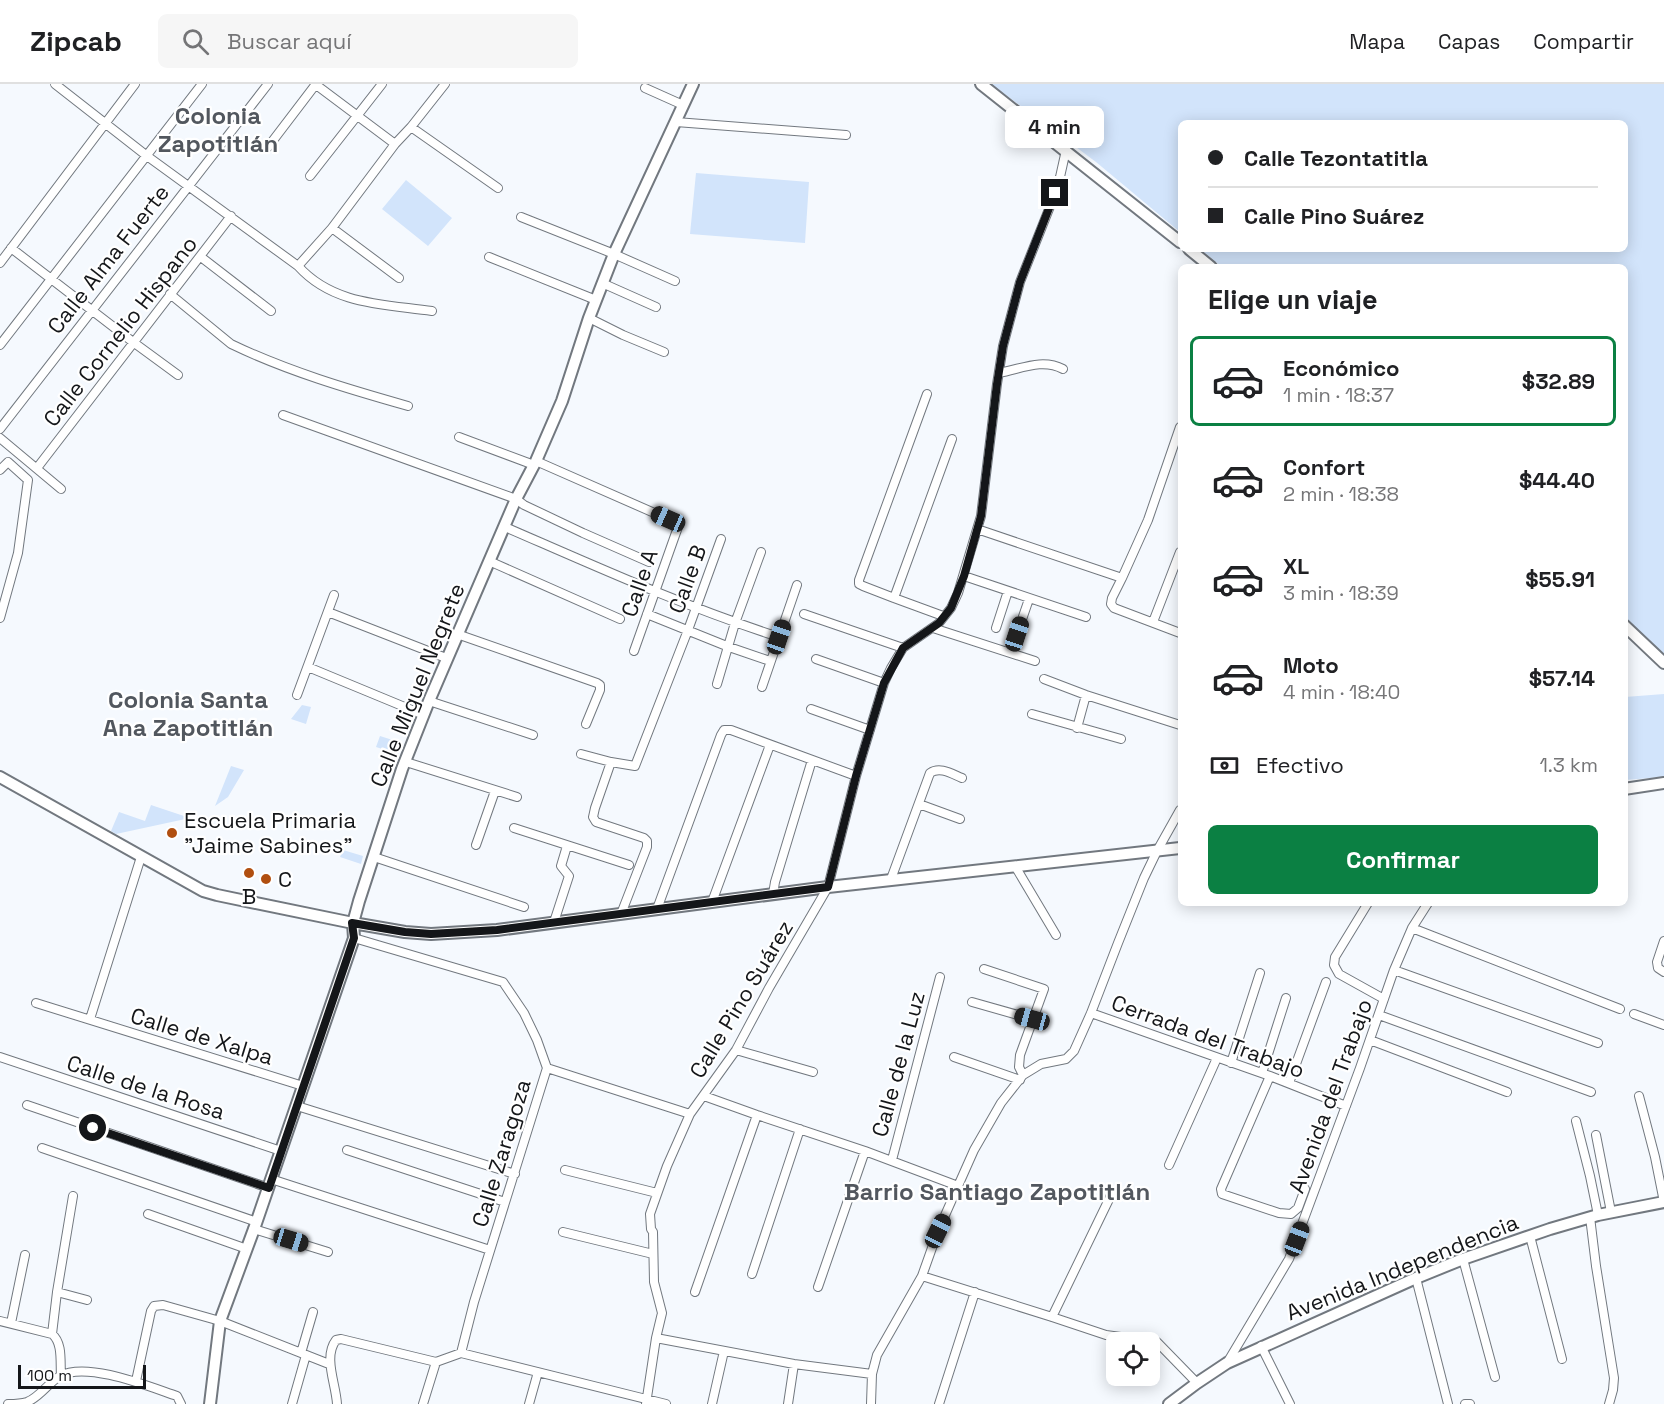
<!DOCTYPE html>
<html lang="es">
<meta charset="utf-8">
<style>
:root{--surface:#fff;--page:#f6f6f6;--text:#202124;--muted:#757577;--line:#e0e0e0;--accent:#0b8043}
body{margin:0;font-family:"Space Grotesk",sans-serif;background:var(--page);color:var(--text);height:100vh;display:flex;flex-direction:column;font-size:22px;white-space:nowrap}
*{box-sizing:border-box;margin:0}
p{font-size:20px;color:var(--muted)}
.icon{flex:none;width:33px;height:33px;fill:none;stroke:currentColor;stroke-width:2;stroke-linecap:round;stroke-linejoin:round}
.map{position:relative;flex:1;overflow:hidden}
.details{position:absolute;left:1178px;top:180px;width:450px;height:642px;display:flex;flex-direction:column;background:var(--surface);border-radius:9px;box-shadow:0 3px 15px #0003}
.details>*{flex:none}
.top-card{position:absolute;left:1178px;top:36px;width:450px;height:132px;border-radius:9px;box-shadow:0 3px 15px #0003;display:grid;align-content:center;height:132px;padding:0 30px;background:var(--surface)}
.controls{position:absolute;left:1106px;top:1248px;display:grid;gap:12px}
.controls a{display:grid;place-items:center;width:54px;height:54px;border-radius:9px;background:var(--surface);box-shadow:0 3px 15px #0003;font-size:30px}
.scale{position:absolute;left:18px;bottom:15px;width:128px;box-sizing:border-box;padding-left:6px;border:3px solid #141619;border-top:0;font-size:16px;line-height:21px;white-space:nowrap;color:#141619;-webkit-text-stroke:4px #fff;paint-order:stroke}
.end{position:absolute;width:27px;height:27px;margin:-14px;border:8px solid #141619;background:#fff;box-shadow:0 0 0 3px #fff}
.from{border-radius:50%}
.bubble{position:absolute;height:42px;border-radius:9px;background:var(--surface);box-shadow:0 3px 15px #0003;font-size:20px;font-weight:700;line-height:42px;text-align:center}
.car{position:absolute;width:18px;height:36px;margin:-18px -9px;border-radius:8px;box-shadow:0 0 4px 2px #0007;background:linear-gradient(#222 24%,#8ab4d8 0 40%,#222 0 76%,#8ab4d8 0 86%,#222 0)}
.top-card b{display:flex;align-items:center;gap:21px;height:57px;font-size:22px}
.top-card b+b{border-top:2px solid var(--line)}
.top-card i{width:15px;height:15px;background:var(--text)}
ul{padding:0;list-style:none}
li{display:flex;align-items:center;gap:18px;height:90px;margin:0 12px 9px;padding:0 18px;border:3px solid transparent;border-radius:9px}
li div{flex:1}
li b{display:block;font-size:22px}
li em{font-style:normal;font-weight:700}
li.active{border-color:var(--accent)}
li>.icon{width:54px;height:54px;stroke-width:1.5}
h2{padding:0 30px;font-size:27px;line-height:72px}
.pay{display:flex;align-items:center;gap:15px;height:66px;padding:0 30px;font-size:22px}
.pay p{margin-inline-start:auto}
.cta{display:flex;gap:12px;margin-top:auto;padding:12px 30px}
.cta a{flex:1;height:69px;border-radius:9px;background:var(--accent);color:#fff;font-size:24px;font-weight:700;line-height:69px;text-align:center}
header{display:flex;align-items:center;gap:36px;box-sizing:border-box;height:84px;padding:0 30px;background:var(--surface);border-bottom:2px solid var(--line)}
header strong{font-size:28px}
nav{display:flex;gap:33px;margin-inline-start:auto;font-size:21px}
.search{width:420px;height:54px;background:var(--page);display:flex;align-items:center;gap:15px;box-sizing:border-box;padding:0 21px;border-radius:9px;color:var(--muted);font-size:22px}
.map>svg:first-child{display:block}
.green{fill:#d2e4fb}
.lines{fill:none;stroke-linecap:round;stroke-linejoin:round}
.street-casing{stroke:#72787f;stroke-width:10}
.secondary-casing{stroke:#72787f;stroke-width:14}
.street{stroke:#fff;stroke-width:8}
.secondary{stroke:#fff;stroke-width:10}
.route{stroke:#141619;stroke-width:8}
.poi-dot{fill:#b14f10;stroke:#fff;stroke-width:2}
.labels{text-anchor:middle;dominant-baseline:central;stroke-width:4.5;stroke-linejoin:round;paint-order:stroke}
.street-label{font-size:22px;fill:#141619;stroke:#fff}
.poi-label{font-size:22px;fill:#141619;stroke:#fff;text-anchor:start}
.neighbourhood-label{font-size:24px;font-weight:bold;fill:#52575e;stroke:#fff}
</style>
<header>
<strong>Zipcab</strong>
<div class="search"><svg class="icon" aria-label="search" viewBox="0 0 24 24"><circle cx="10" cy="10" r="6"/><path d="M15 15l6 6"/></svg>Buscar aquí</div>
<nav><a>Mapa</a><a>Capas</a><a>Compartir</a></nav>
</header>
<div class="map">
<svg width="1664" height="1320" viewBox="0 0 1664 1320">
<rect width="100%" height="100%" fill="#f5f9fe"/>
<path class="green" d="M991 0H1664V579L1625 540 1624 183H1222L1200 165H1624V39H1180V148L1096 78Z
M696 89 809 98 805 159 690 150Z
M406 96 452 134 428 162 382 125Z
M1664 610V693L1625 696V613Z
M302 621 311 623 306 640 291 635Z
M380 652 402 659 398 670 376 663Z
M231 682 244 686 228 713 215 722Z
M151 721 190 734 116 750 111 747 119 728 145 737Z
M343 766 363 772 361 780 340 773Z"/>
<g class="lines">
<defs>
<path id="street" d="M55 0 147 72 298 182C333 221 383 220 432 227
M315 0 395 60
M645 4 683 21
M676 38 846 51
M411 43 498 104
M268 63 316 0
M310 92 382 0
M521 133 614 170 675 197
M332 144 399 194
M11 164 133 258 178 291
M201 173 271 227
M489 173 596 216
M0 179 135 0
M298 182 332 144 395 60 411 43 445 0
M602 199 656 223
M170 210 231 260C287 287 348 305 408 322
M589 234 623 251 664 268
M0 261 202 0
M999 289C1021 285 1042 274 1063 285
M283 331 516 415 524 421 583 449 649 478
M0 345 268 0
M459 353 534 381
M0 354 61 405
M536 377 668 435
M37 384 231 132
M0 386 8 378 28 396 18 469 0 534
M505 443C595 482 685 523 779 553
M977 445 1122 494 1112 514 1111 520 1114 524 1180 549
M489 477 620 535
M964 492 1086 533
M1122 494 1148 436 1180 343
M894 514 863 502 859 500V496L927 310
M328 528 446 574
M647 530 729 563 770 577
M804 530 903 564
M943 532 894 514 952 355
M1153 538 1180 468
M933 544 1035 577
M996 544 1008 507
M457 550 597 599 600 601V606L586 640
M1017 550 1029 515
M634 567 678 443
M816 575 884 599
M308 583 424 631
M1044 595 1086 611 1180 641
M717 600 735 539 761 468
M762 603 797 501
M297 611 334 511
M429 617 533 651
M811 625 870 646
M1032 630 1121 655
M1077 644 1086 611
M581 670 611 678 635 682 688 546 721 455
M406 678 517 713
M611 678 595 724 593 733 596 738 644 754 647 757V763L621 830
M919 720 960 735
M514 744 629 781
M476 761 495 707
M374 773 524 823
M1015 782 1056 851
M891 795 930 689C940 682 952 690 962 694
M773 810 775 798 812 676
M712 818 770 661
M1368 819 1335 873 1334 881 1339 890 1384 915
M657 825 721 651 724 646H731L856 692
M554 838 569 792 561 782 567 762
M1412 844 1620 925
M354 854 503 898 524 929 537 956 547 984 474 1218 461 1269
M1664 857 1657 878 1658 884 1664 888
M984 885 1044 905 1020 971 1019 983 1023 991
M1394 886 1598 959
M972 918 1032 935
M36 919 303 1002
M1091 929 1270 992 1346 1022
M1634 930 1664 941
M1379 931 1591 1008
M90 935 141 773
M1370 956 1507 1008
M736 966 813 988
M0 973 281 1067
M954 973 1020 996
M1231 979 1260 889
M547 984 690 1030
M1262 989 1286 914
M1270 992 1221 1105 1222 1110 1279 1129 1291 1130 1298 1124 1305 1105
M1289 999 1326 898
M704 1012 757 1031 865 1067 958 1102
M1639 1012 1655 1073 1664 1118
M27 1021 269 1104
M297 1022 515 1090
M1576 1037 1590 1092 1598 1131
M1596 1051 1611 1128
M42 1064 257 1138
M347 1066 505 1118
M892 1076 940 893
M1169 1081 1217 974
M565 1086 657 1109
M271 1095 490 1166
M148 1130 247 1165
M1590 1133 1596 1182 1614 1294 1613 1306 1609 1320
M254 1145 328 1168
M563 1148 653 1170
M1530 1152 1562 1275
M1463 1175 1495 1293
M752 1190 800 1045
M922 1192 1052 1233 1106 1251 1157 1258 1197 1299
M1416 1194 1448 1320
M818 1203 865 1067
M57 1208 87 1216
M695 1208 757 1031
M1052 1233 1113 1107
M0 1237 52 1250C63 1259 60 1278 61 1292
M11 1239 25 1171
M52 1250 57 1208 73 1112
M656 1254 794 1280 872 1290
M1261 1262 1290 1320
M301 1269 313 1228
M1227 1279 1289 1175 1360 984 1394 886 1412 844 1428 819
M136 1297 151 1227 154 1222 163 1221 220 1237 329 1280
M8 1320C14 1320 21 1320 27 1318 40 1313 48 1299 60 1292 87 1277 150 1303 177 1312L181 1320
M292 1320 306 1271
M337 1320C336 1300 323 1273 336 1256L341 1255 436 1278 461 1269 666 1320
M423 1320 436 1278
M529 1320 538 1288
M646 1320 656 1254 662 1229 654 1198 653 1148 651 1145 650 1130 667 1082 690 1030 736 966 769 904 828 803 856 692 884 599 891 584 903 564 939 539 951 524 958 509 981 432 997 300 1003 262 1020 198 1049 125 1060 93 1066 66
M712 1320 724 1267
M788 1320 794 1280
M871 1320 872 1290 877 1271 922 1192 938 1147 974 1066 1001 1019 1023 991 1041 980 1066 975 1074 967 1091 929 1118 859 1144 794 1157 767 1180 726
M939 1320 975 1208
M1465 1320H1470"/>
<path id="secondary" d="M981 0 1180 158
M1189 165 1211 183
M1624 541 1664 579
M0 693 203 807 217 811 353 839 405 848 431 850 497 846 828 803 1180 764
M1624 705 1664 699
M210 1320 220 1237 254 1145 354 854 353 839 359 817 402 685 429 617 516 415 536 377 562 317 589 234 614 170 693 0
M1169 1320 1197 1299 1227 1279 1416 1194 1463 1175 1550 1145 1598 1131 1664 1118"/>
</defs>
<use href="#street" class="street-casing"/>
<use href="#secondary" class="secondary-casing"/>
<use href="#street" class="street"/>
<use href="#secondary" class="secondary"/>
</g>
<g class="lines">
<path class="route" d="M93 1044 269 1104 354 854 352 839 405 848 431 850 497 846 828 803 856 692 884 599 903 564 939 539 951 524 964 492 981 432 997 300 1003 262 1020 198 1055 109"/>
</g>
<g class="poi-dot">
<circle cx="172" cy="749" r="6"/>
<circle cx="249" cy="789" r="6"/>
<circle cx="266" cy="795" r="6"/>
</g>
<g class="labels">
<g class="street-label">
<text transform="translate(108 175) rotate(-52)">Calle Alma Fuerte</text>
<text transform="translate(120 247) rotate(-52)">Calle Cornelio Hispano</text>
<text transform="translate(687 495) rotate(-70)">Calle B</text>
<text transform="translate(639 499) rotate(-71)">Calle A</text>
<text transform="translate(417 601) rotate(-68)">Calle Miguel Negrete</text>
<text transform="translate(741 915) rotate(-59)">Calle Pino Suárez</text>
<text transform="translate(202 952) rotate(17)">Calle de Xalpa</text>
<text transform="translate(1208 952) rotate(20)">Cerrada del Trabajo</text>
<text transform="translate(898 980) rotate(-75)">Calle de la Luz</text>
<text transform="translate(146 1003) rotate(18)">Calle de la Rosa</text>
<text transform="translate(1330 1012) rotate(-70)">Avenida del Trabajo</text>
<text transform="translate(501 1069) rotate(-73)">Calle Zaragoza</text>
<text transform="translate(1402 1183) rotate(-22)">Avenida Independencia</text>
</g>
<g class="poi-label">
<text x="184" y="736">Escuela Primaria<tspan x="184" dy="25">"Jaime Sabines"</tspan></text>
<text x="278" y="795">C</text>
<text x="249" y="812" text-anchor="middle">B</text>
</g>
<g class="neighbourhood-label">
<text x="218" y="31">Colonia<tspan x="218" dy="28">Zapotitlán</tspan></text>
<text x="188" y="615">Colonia Santa<tspan x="188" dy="28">Ana Zapotitlán</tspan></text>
<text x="997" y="1107">Barrio Santiago Zapotitlán</text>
</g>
</g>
</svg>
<div class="controls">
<a><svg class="icon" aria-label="locate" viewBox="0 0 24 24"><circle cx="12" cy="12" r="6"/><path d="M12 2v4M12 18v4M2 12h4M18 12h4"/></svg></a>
</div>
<div class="scale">100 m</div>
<i class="end from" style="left:93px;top:1044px"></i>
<i class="end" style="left:1055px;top:109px"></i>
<div class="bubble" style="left:1005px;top:22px;width:99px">4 min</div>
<i class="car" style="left:668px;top:435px;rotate:294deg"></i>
<i class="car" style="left:1017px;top:550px;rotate:18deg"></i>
<i class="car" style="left:779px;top:553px;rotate:19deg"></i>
<i class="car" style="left:1032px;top:935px;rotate:285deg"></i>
<i class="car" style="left:938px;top:1147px;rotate:26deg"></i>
<i class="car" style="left:1297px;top:1155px;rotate:21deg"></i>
<i class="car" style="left:291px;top:1156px;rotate:107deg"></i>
<div class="top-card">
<b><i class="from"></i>Calle Tezontatitla</b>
<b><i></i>Calle Pino Suárez</b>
</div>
<section class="details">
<h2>Elige un viaje</h2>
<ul>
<li class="active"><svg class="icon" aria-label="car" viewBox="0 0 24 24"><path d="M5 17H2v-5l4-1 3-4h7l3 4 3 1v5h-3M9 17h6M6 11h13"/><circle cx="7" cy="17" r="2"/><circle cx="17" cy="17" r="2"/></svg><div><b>Económico</b><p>1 min · 18:37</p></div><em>$32.89</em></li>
<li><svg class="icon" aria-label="car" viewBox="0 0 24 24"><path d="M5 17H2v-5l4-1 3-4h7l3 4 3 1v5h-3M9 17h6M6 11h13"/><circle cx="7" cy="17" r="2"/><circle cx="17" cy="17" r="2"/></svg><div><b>Confort</b><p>2 min · 18:38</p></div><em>$44.40</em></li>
<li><svg class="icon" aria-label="car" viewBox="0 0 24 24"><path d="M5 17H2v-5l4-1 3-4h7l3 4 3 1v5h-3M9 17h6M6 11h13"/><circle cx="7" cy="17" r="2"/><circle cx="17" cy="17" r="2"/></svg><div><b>XL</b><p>3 min · 18:39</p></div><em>$55.91</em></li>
<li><svg class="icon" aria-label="car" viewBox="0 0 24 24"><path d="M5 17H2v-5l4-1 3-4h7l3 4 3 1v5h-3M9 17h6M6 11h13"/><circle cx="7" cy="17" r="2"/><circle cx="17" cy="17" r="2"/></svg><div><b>Moto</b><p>4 min · 18:40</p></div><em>$57.14</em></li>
</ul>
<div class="pay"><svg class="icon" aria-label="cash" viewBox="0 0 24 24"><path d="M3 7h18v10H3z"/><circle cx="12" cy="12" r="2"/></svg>Efectivo<p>1.3 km</p></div>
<div class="cta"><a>Confirmar</a></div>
</section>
</div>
